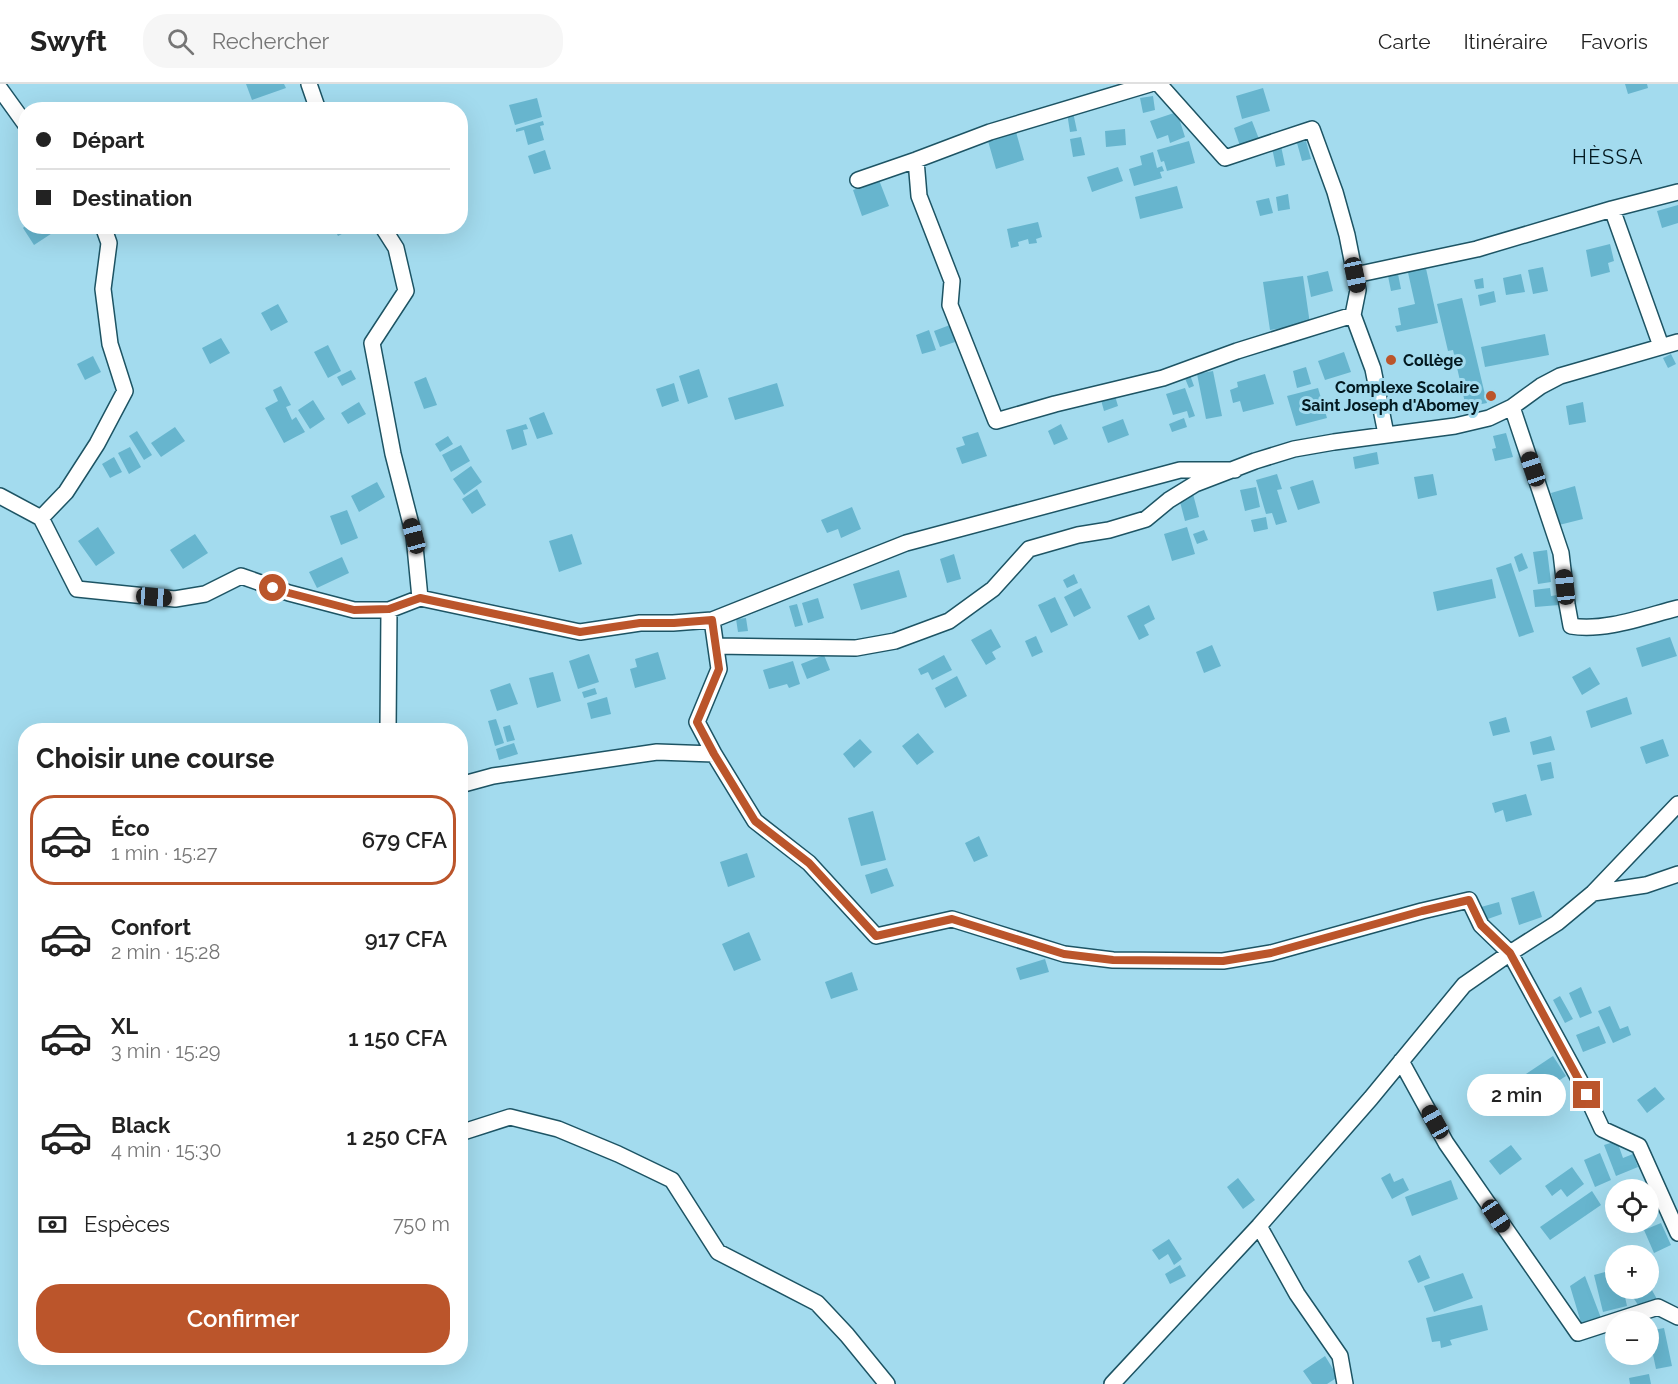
<!DOCTYPE html>
<html lang="fr">
<meta charset="utf-8">
<style>
:root{--surface:#fff;--page:#f6f6f6;--text:#222;--muted:#767676;--line:#e0e0e0;--accent:#bb552b}
body{margin:0;font-family:Raleway,sans-serif;background:var(--page);color:var(--text);height:100vh;display:flex;flex-direction:column;font-size:22px;white-space:nowrap}
*{box-sizing:border-box;margin:0}
p{font-size:20px;color:var(--muted)}
.icon{flex:none;width:33px;height:33px;fill:none;stroke:currentColor;stroke-width:2;stroke-linecap:round;stroke-linejoin:round}
.map{position:relative;flex:1;overflow:hidden}
.details{position:absolute;left:18px;top:639px;width:450px;height:642px;display:flex;flex-direction:column;background:var(--surface);border-radius:24px;box-shadow:0 6px 24px #0002}
.details>*{flex:none}
.banner{position:absolute;left:18px;top:18px;width:450px;height:132px;border-radius:24px;box-shadow:0 6px 24px #0002;display:grid;align-content:center;height:132px;padding:0 18px;background:var(--surface)}
.fabs{position:absolute;left:1605px;top:1095px;display:grid;gap:12px}
.fabs a{display:grid;place-items:center;width:54px;height:54px;border-radius:50%;background:var(--surface);box-shadow:0 6px 24px #0002;font-size:30px}
.end{position:absolute;width:27px;height:27px;margin:-14px;border:8px solid #bb552b;background:#fff;box-shadow:0 0 0 3px #fff}
.from{border-radius:50%}
.bubble{position:absolute;height:42px;border-radius:21px;background:var(--surface);box-shadow:0 6px 24px #0002;font-size:20px;font-weight:600;line-height:42px;text-align:center}
.car{position:absolute;width:18px;height:36px;margin:-18px -9px;border-radius:8px;box-shadow:0 0 4px 2px #0007;background:linear-gradient(#222 24%,#8ab4d8 0 40%,#222 0 76%,#8ab4d8 0 86%,#222 0)}
.banner b{display:flex;align-items:center;gap:21px;height:57px;font-size:22px}
.banner b+b{border-top:2px solid var(--line)}
.banner i{width:15px;height:15px;background:var(--text)}
ul{padding:0;list-style:none}
li{display:flex;align-items:center;gap:18px;height:90px;margin:0 12px 9px;padding:0 6px;border:3px solid transparent;border-radius:24px}
li div{flex:1}
li b{display:block;font-size:22px}
li em{font-style:normal;font-weight:600}
li.current{border-color:var(--accent)}
li>.icon{width:54px;height:54px;stroke-width:1.5}
h2{padding:0 18px;font-size:27px;line-height:72px}
.pay{display:flex;align-items:center;gap:15px;height:66px;padding:0 18px;font-size:22px}
.pay p{margin-inline-start:auto}
.action{display:flex;gap:12px;margin-top:auto;padding:12px 18px}
.action a{flex:1;height:69px;border-radius:24px;background:var(--accent);color:#fff;font-size:24px;font-weight:600;line-height:69px;text-align:center}
header{display:flex;align-items:center;gap:36px;box-sizing:border-box;height:84px;padding:0 30px;background:var(--surface);border-bottom:2px solid var(--line)}
header strong{font-size:28px}
nav{display:flex;gap:33px;margin-inline-start:auto;font-size:21px}
.search{width:420px;height:54px;background:var(--page);display:flex;align-items:center;gap:15px;box-sizing:border-box;padding:0 21px;border-radius:24px;color:var(--muted);font-size:22px}
.map>svg:first-child{display:block}
.building{fill:#67b5ce}
.lines{fill:none;stroke-linecap:round;stroke-linejoin:round}
.minor-casing{stroke:#1d5464;stroke-width:18}
.minor{stroke:#fff;stroke-width:15}
.route{stroke:#bb552b;stroke-width:8}
.poi-dot{fill:#bb552b;stroke:#a3dbee;stroke-width:2}
.labels{text-anchor:middle;dominant-baseline:central;stroke-width:6;stroke-linejoin:round;paint-order:stroke}
.poi-label{font-size:16px;font-weight:bold;fill:#031920;stroke:#a3dbee;text-anchor:start}
.quarter-label{font-size:20px;letter-spacing:1.5px;fill:#031920;stroke:#a3dbee}
</style>
<header>
<strong>Swyft</strong>
<div class="search"><svg class="icon" aria-label="search" viewBox="0 0 24 24"><circle cx="10" cy="10" r="6"/><path d="M15 15l6 6"/></svg>Rechercher</div>
<nav><a>Carte</a><a>Itinéraire</a><a>Favoris</a></nav>
</header>
<div class="map">
<svg width="1678" height="1300" viewBox="0 0 1678 1300">
<rect width="100%" height="100%" fill="#a3dbee"/>
<path class="building" d="M246 0H284L286 4 252 16Z
M1625 0H1647L1648 4 1628 10Z
M1263 4 1270 27 1242 35 1236 12Z
M1153 12 1155 26 1143 29 1140 14Z
M537 14 542 33 515 41 509 21Z
M1073 28 1077 47 1070 48 1067 29Z
M1177 28 1185 53 1170 59 1168 51 1157 55 1150 37Z
M543 37 544 41 540 42 544 56 528 61 524 46 516 48V45Z
M1252 37 1259 55 1240 62 1234 44Z
M1125 45 1126 61 1106 63 1105 47Z
M1016 48 1024 76 996 85 988 57Z
M1081 53 1085 71 1073 73 1070 55Z
M1189 57 1195 79 1167 87 1164 77 1161 78 1157 66Z
M1306 57 1311 75 1302 77 1297 59Z
M1281 62 1285 81 1276 83 1272 64Z
M545 66 551 85 534 90 528 72Z
M1153 68 1157 84 1162 82 1164 87 1160 88 1162 94 1134 102 1129 85 1142 81 1140 72Z
M1118 83 1123 97 1092 108 1087 93Z
M879 96 889 122 862 132 853 106Z
M1177 102 1183 124 1140 135 1135 113Z
M1288 110 1290 125 1278 127 1276 113Z
M1269 114 1273 129 1260 132 1256 117Z
M1678 121V139L1662 144 1657 127Z
M1038 138 1042 153 1036 155 1037 159 1029 160 1028 155 1018 158 1019 162 1011 164 1007 145Z
M25 142H63L34 161 23 144Z
M333 142H357L338 152Z
M1610 160 1614 177 1608 179 1610 188 1591 193 1586 166Z
M1425 180 1438 239 1397 248 1395 242 1401 241 1398 224 1415 220 1407 184Z
M1543 183 1548 207 1533 210 1528 186Z
M1328 187 1333 207 1311 213 1307 192Z
M1398 190 1401 205 1391 207 1388 192Z
M1521 190 1525 208 1506 211 1503 194Z
M1303 192 1310 240 1270 246 1263 198Z
M1483 194 1484 204 1476 205 1474 196Z
M1494 207 1496 218 1480 222 1478 211Z
M1462 214 1487 319 1466 323 1453 266 1448 267 1437 220Z
M278 220 288 238 271 247 261 229Z
M950 241 955 258 940 263 934 247Z
M929 246 936 266 922 270 916 251Z
M1545 250 1549 271 1485 283 1481 263Z
M221 254 230 269 210 280 202 264Z
M328 261 341 287 328 294 314 268Z
M1344 268 1351 288 1325 296 1318 277Z
M1671 270 1676 280 1668 284 1663 274Z
M93 272 101 288 85 296 77 280Z
M1306 283 1311 300 1297 304 1293 287Z
M699 285 708 313 688 320 679 292Z
M351 286 356 295 342 302 337 293Z
M1213 287 1222 332 1206 335 1197 290Z
M1265 290 1274 320 1243 328 1240 317 1233 319 1230 306 1238 303 1237 298Z
M1190 291 1194 302 1189 304 1184 292Z
M426 293 437 321 424 325 414 298Z
M674 299 679 317 662 323 656 305Z
M777 299 784 322 735 336 728 314Z
M281 302 291 321 286 323 292 336 296 333 305 348 284 359 265 324 278 317 273 306Z
M1185 304 1195 332 1189 334 1187 327 1173 331 1166 310Z
M1318 304 1327 334 1296 342 1287 312Z
M1115 312 1118 322 1104 327 1101 316Z
M313 316 325 335 310 345 298 326Z
M359 318 366 330 348 340 341 329Z
M1583 318 1586 338 1569 341 1566 322Z
M544 328 553 350 537 355 529 334Z
M1184 334 1187 343 1172 348 1169 340Z
M1123 335 1129 351 1108 359 1102 343Z
M526 340 528 345 523 346 527 361 512 366 506 346Z
M1061 340 1068 355 1054 361 1048 347Z
M175 343 185 357 161 373 151 359Z
M137 347 152 371 144 376 129 352Z
M978 348 987 372 962 380 956 364 965 361 962 353Z
M1506 349 1513 373 1495 377 1492 365 1496 364 1493 352Z
M448 352 453 360 440 368 435 360Z
M461 361 470 377 451 388 442 371Z
M130 363 141 383 129 390 118 369Z
M1377 368 1379 380 1355 385 1353 373Z
M114 373 122 388 110 394 102 380Z
M471 382 482 398 464 411 453 395Z
M1277 390 1282 405 1277 406 1287 438 1276 441 1272 429 1266 430 1256 396Z
M1433 390 1437 411 1418 415 1414 393Z
M1313 396 1320 419 1298 426 1290 403Z
M377 398 385 413 359 428 351 412Z
M1575 402 1583 435 1559 441 1551 409Z
M1256 403 1260 423 1245 427 1240 406Z
M477 405 486 421 472 430 462 415Z
M1193 410 1199 433 1185 437 1179 414Z
M852 423 861 445 841 454 838 445 827 449 821 436Z
M347 426 358 454 341 461 330 432Z
M1266 433 1268 445 1254 448 1251 436Z
M98 443 115 469 96 482 78 457Z
M1187 443 1195 470 1172 477 1164 450Z
M1204 446 1208 456 1197 460 1193 450Z
M195 450 208 469 183 485 170 466Z
M572 450 582 480 559 488 549 457Z
M1547 466 1551 498 1538 500 1533 468Z
M1522 469 1528 484 1519 488 1514 473Z
M954 470 961 495 947 499 940 475Z
M342 473 349 489 317 504 309 488Z
M1511 479 1534 548 1519 553 1496 484Z
M899 486 907 513 861 526 853 500Z
M1074 490 1078 499 1067 504 1063 496Z
M1492 495 1496 514 1437 527 1433 508Z
M1081 504 1091 524 1074 533 1064 513Z
M1550 504 1551 512 1558 511 1559 521 1535 523 1533 506Z
M1055 513 1068 541 1051 549 1038 521Z
M818 514 824 534 808 539 802 519Z
M797 520 803 541 795 543 789 522Z
M1149 521 1155 535 1144 541 1149 551 1139 556 1127 532Z
M746 534 748 547 738 548 736 535Z
M991 545 1001 563 992 568 996 575 986 581 971 556Z
M1036 552 1043 568 1032 573 1025 557Z
M1670 553 1677 572 1642 583 1636 564Z
M1212 561 1221 582 1204 589 1196 568Z
M658 568 666 595 635 604 630 585 637 583 635 575Z
M589 570 599 598 578 605 569 577Z
M824 571 830 586 807 595 801 580Z
M944 571 952 586 932 596 928 588 921 591 918 585Z
M793 577 800 600 789 604 787 600 769 605 763 586Z
M1590 583 1600 600 1582 611 1572 593Z
M553 588 561 617 537 624 529 594Z
M957 592 967 612 945 624 935 604Z
M510 599 518 620 497 627 490 606Z
M595 604 597 610 584 614 582 608Z
M607 613 611 630 591 635 587 619Z
M1627 613 1632 630 1591 644 1586 627Z
M1506 633 1510 648 1493 652 1489 638Z
M496 635 504 659 495 662 488 637Z
M510 641 515 656 507 658 503 643Z
M918 649 934 668 917 681 902 662Z
M1551 652 1555 666 1533 671 1530 658Z
M860 655 872 668 854 684 843 670Z
M1663 655 1669 672 1646 680 1640 663Z
M514 659 518 670 499 676 496 665Z
M1551 678 1554 694 1541 697 1537 681Z
M1526 710 1532 731 1506 738 1503 726 1495 729 1492 719Z
M873 727 886 776 861 782 848 734Z
M979 752 988 772 974 778 965 759Z
M747 769 755 793 728 803 720 778Z
M887 784 894 802 871 810 865 791Z
M1534 807 1542 833 1519 841 1511 814Z
M1499 818 1502 830 1485 836 1481 823Z
M749 848 761 876 734 887 722 860Z
M1045 875 1049 888 1020 896 1016 884Z
M852 888 858 906 831 915 825 898Z
M1581 903 1592 929 1580 934 1569 909Z
M1560 912 1573 935 1565 939 1553 916Z
M1610 922 1620 945 1628 942 1631 951 1613 959 1598 927Z
M1599 942 1606 959 1583 968 1576 951Z
M1553 972 1566 992 1516 1024 1503 1005Z
M1655 1003 1665 1015 1647 1029 1637 1016Z
M1617 1057 1623 1074 1633 1070 1638 1083 1616 1092 1604 1061Z
M1511 1061 1522 1075 1500 1091 1489 1077Z
M1600 1069 1611 1096 1595 1103 1584 1076Z
M1572 1083 1584 1100 1567 1113 1561 1105 1552 1112 1545 1102Z
M1390 1089 1394 1098 1403 1094 1409 1106 1392 1115 1381 1094Z
M1238 1094 1255 1116 1243 1125 1227 1103Z
M1451 1096 1458 1115 1412 1132 1405 1113Z
M1592 1107 1601 1121 1550 1156 1540 1143Z
M1661 1139 1671 1161 1654 1169 1644 1146Z
M1169 1155 1182 1175 1174 1181 1168 1170 1159 1176 1152 1166Z
M1420 1171 1430 1194 1418 1199 1408 1177Z
M1180 1181 1186 1192 1170 1200 1165 1190Z
M1616 1185V1204H1623L1627 1222 1603 1228 1594 1191Z
M1463 1189 1473 1214 1434 1228 1424 1202Z
M1585 1192 1601 1234 1582 1242 1570 1202Z
M1648 1199 1658 1217 1640 1224 1627 1204H1648Z
M1482 1221 1488 1246 1450 1256 1452 1261 1441 1264 1440 1257 1432 1258 1426 1234Z
M1664 1244 1672 1282 1656 1285 1648 1247Z
M1325 1272 1338 1293 1327 1300H1312L1303 1287Z
M1649 1290 1651 1300H1630L1629 1294Z"/>
<g class="lines">
<defs>
<path id="minor" d="M309 0 318 26
M1159 0 1225 74 1312 45 1335 108 1347 151 1358 206 1353 231 1373 285 1386 350
M0 5 26 41
M916 76 919 112 952 197 950 221 996 337 1055 320 1163 294 1237 267 1353 231
M858 96 916 76 990 48 1150 0
M1612 125 1661 262
M382 142 396 164 406 207 372 259 393 370 414 452 420 514
M1355 191 1477 165 1612 125 1678 108
M1512 323 1561 469 1567 520 1571 542C1604 548 1646 532 1678 524
M0 412 41 434 77 505 175 515 205 510 241 492 289 509 354 526H389L420 514 580 548 640 539H673L712 536 906 459 1180 386H1235
M41 434 66 408 97 360 125 307 110 260 103 205 109 159 103 142
M712 536 719 585 697 638 714 670
M716 562 856 564 895 557 949 537 993 505 1029 465 1078 451 1109 446 1146 435 1169 416 1195 400 1255 377 1294 365 1334 358 1455 342 1489 334 1512 323 1541 302 1560 292 1678 258
M388 646 389 526
M460 701 493 692 657 668 714 670 755 737 809 779 876 852 952 835 1064 870 1113 876 1223 877 1271 869 1422 827 1469 816 1481 841 1510 869 1579 995 1602 1045 1639 1062 1678 1149
M1593 809 1646 801 1678 790
M1401 977 1446 1059 1578 1249 1658 1223 1678 1233
M460 1049 510 1033 558 1045 618 1070 672 1096 718 1168 817 1219 847 1251 887 1300
M1259 1142 1297 1210 1340 1272 1345 1300
M1112 1300 1259 1142 1371 1014 1464 901 1510 869 1557 839 1593 809 1678 720"/>
</defs>
<use href="#minor" class="minor-casing"/>
<use href="#minor" class="minor"/>
</g>
<g class="lines">
<path class="route" d="M273 504 289 509 354 526 389 525 420 514 580 548 640 539H674L712 536 719 585 697 638 714 670 755 737 809 779 876 852 952 835 1064 870 1113 876 1223 877 1271 869 1422 827 1469 816 1481 841 1510 869 1587 1011"/>
</g>
<g class="poi-dot">
<circle cx="1391" cy="276" r="6"/>
<circle cx="1491" cy="312" r="6"/>
</g>
<g class="labels">
<g class="poi-label">
<text x="1403" y="276">Collège</text>
<text x="1479" y="303" text-anchor="end">Complexe Scolaire<tspan x="1479" dy="18">Saint Joseph d'Abomey</tspan></text>
</g>
<g class="quarter-label">
<text x="1608" y="73">HÈSSA</text>
</g>
</g>
</svg>
<div class="fabs">
<a><svg class="icon" aria-label="locate" viewBox="0 0 24 24"><circle cx="12" cy="12" r="6"/><path d="M12 2v4M12 18v4M2 12h4M18 12h4"/></svg></a>
<a>+</a>
<a>−</a>
</div>
<i class="end from" style="left:273px;top:504px"></i>
<i class="end" style="left:1587px;top:1011px"></i>
<div class="bubble" style="left:1467px;top:990px;width:99px">2 min</div>
<i class="car" style="left:1355px;top:191px;rotate:168deg"></i>
<i class="car" style="left:1533px;top:385px;rotate:341deg"></i>
<i class="car" style="left:414px;top:452px;rotate:345deg"></i>
<i class="car" style="left:1565px;top:503px;rotate:354deg"></i>
<i class="car" style="left:154px;top:513px;rotate:94deg"></i>
<i class="car" style="left:1435px;top:1038px;rotate:331deg"></i>
<i class="car" style="left:1496px;top:1132px;rotate:146deg"></i>
<div class="banner">
<b><i class="from"></i>Départ</b>
<b><i></i>Destination</b>
</div>
<section class="details">
<h2>Choisir une course</h2>
<ul>
<li class="current"><svg class="icon" aria-label="car" viewBox="0 0 24 24"><path d="M5 17H2v-5l4-1 3-4h7l3 4 3 1v5h-3M9 17h6M6 11h13"/><circle cx="7" cy="17" r="2"/><circle cx="17" cy="17" r="2"/></svg><div><b>Éco</b><p>1 min · 15:27</p></div><em>679 CFA</em></li>
<li><svg class="icon" aria-label="car" viewBox="0 0 24 24"><path d="M5 17H2v-5l4-1 3-4h7l3 4 3 1v5h-3M9 17h6M6 11h13"/><circle cx="7" cy="17" r="2"/><circle cx="17" cy="17" r="2"/></svg><div><b>Confort</b><p>2 min · 15:28</p></div><em>917 CFA</em></li>
<li><svg class="icon" aria-label="car" viewBox="0 0 24 24"><path d="M5 17H2v-5l4-1 3-4h7l3 4 3 1v5h-3M9 17h6M6 11h13"/><circle cx="7" cy="17" r="2"/><circle cx="17" cy="17" r="2"/></svg><div><b>XL</b><p>3 min · 15:29</p></div><em>1 150 CFA</em></li>
<li><svg class="icon" aria-label="car" viewBox="0 0 24 24"><path d="M5 17H2v-5l4-1 3-4h7l3 4 3 1v5h-3M9 17h6M6 11h13"/><circle cx="7" cy="17" r="2"/><circle cx="17" cy="17" r="2"/></svg><div><b>Black</b><p>4 min · 15:30</p></div><em>1 250 CFA</em></li>
</ul>
<div class="pay"><svg class="icon" aria-label="cash" viewBox="0 0 24 24"><path d="M3 7h18v10H3z"/><circle cx="12" cy="12" r="2"/></svg>Espèces<p>750 m</p></div>
<div class="action"><a>Confirmer</a></div>
</section>
</div>
